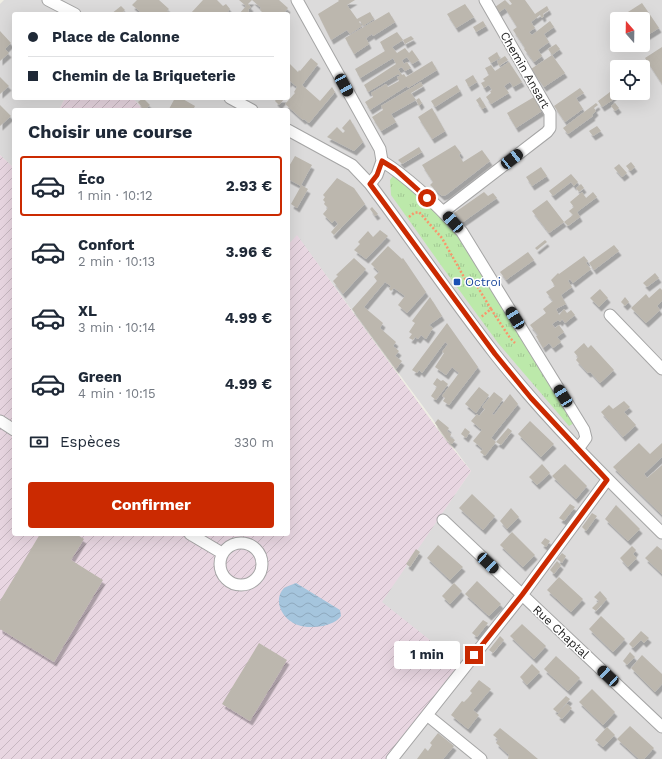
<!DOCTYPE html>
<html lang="fr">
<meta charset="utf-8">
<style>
:root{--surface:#fff;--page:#f6f6f7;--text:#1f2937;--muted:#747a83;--line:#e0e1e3;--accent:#cb2a01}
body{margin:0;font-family:"Work Sans",sans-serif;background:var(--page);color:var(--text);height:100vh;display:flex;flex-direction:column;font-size:15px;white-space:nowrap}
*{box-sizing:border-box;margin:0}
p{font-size:13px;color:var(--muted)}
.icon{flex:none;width:22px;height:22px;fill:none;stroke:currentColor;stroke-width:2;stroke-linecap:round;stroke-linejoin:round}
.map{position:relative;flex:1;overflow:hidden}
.details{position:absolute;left:12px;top:108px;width:278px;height:428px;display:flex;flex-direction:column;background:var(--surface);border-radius:4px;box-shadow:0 4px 16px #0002}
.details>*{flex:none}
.guide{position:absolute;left:12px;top:12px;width:278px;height:88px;border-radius:4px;box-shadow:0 4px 16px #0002;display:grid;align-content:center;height:88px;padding:0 16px;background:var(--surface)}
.needle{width:26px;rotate:340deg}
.fabs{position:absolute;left:610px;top:12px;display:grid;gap:8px}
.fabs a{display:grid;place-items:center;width:40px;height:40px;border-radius:4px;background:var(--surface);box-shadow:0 4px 16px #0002;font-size:20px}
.end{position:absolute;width:18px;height:18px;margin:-9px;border:5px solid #cb2a01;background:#fff;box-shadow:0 0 0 2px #fff}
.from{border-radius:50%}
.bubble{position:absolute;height:28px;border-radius:4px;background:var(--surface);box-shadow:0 4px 16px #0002;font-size:13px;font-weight:700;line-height:28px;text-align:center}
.car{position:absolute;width:12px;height:24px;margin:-12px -6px;border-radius:5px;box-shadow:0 0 3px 1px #0007;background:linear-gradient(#222 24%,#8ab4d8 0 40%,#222 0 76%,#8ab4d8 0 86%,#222 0)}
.guide b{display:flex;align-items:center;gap:14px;height:38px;font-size:15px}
.guide b+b{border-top:1px solid var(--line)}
.guide i{width:10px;height:10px;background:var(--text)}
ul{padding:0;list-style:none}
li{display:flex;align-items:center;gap:12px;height:60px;margin:0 8px 6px;padding:0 8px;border:2px solid transparent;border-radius:4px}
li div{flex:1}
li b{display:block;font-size:15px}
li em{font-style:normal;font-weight:700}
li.active{border-color:var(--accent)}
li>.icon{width:36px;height:36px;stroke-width:1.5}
h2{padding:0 16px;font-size:18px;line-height:48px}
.pay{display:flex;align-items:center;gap:10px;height:44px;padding:0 16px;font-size:15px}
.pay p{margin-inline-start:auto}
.cta{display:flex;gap:8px;margin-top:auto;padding:8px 16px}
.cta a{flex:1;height:46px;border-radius:4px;background:var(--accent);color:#fff;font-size:16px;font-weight:700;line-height:46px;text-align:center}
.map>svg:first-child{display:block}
.residential{fill:#dcdbdb;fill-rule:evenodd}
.industrial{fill:url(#industrial-furrows)}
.grass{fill:url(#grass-tufts)}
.water{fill:url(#water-waves)}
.building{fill:#bcb7ae;filter:url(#shadow)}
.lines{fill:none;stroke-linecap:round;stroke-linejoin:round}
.minor-casing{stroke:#a5a5a5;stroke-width:13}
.path{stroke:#f9976b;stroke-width:2.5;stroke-dasharray:2 2;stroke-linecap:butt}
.minor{stroke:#fff;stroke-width:11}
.route{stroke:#cb2a01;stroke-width:5}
.transit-dot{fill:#1a4fb4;stroke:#fff;stroke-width:1.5}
.labels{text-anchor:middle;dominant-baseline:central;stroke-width:3;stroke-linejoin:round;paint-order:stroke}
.street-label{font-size:12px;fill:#1e1e1e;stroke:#fff}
.transit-label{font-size:12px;fill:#164399;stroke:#fff;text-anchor:start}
</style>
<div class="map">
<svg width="662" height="759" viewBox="0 0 662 759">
<defs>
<pattern id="industrial-furrows" width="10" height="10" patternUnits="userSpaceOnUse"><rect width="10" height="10" fill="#e8d6e1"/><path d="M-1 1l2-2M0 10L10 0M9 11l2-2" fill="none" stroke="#c7b7c1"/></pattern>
<pattern id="grass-tufts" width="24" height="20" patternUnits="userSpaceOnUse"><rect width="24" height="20" fill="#bce9aa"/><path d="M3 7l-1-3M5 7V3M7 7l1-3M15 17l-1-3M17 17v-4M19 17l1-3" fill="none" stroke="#a1c792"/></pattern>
<pattern id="water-waves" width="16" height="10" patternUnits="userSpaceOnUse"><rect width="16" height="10" fill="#a5c5dd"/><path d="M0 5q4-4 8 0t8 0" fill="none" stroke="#8ea9bd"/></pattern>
<filter id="shadow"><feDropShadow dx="2.5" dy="4.5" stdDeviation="0" flood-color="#0004"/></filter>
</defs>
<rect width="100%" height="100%" fill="#efeee4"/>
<path class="residential" d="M4 0H662V759H386L460 664 381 602 471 471 297 236 288 245V110H143L133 98H288V14H14V98H65L59 110H14V168L0 155V4ZM617 19H643V45H617ZM617 67H643V93H617Z"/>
<path class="industrial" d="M65 98H133L143 110H59Z
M0 155 14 168V534H288V245L297 235 441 434 471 471 382 602 460 664 386 759H0Z"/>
<path class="grass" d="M395 173 459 234 576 422 569 426 498 343 443 268 391 195 390 180Z"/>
<path class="water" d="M296 583 340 610 341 616C337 622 330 624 323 626 315 627 306 628 298 625 283 620 272 601 284 588 287 586 292 585 296 583Z"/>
<path class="building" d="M137 0H159L169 9 167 11 171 14H143L132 5Z
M203 0H217L223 6 226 4 230 9 226 14H192L191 13Z
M239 0H279L288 8 283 14H264L260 10 261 8 252 0 248 4 251 7 248 10 249 11 247 14H239L246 6Z
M338 0H355L347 5 357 19 370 12 374 19 363 26 360 21 359 22 362 26 350 34 347 30 331 40 318 14 339 1Z
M505 0 510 5 512 4 509 0H525L535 14 547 6 549 10 543 14 544 16 542 18 540 15 531 22 535 28 529 32 532 35 550 21 554 27 544 34 549 42 538 50 542 56 534 62 524 49 525 48 513 30 517 27 505 8 498 13 495 7Z
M642 3 659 28 643 38V19H617Z
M465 4 474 17 456 28 447 14Z
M121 6 125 10 120 14H111Z
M389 12 395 22 373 36 372 34 366 38 369 44 354 54 345 38Z
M483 21 486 26 476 32 473 27Z
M0 31 11 43 5 49 9 53 0 61Z
M397 32 403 40 392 47 397 53 405 48 409 53 412 50 419 60 412 64 407 57 402 60 404 64 407 62 411 68 405 71 402 67 398 69 402 75 404 74 406 77 432 61 437 70 408 88 407 86 370 110 365 102 373 97 371 93 386 84 388 87 399 81 397 77 400 76 398 74 368 92 364 85 396 64 393 58 360 78 355 69 385 51 380 42Z
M411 36 414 39 405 44 403 40Z
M556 44 560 49 552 55 548 49Z
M662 47V84L645 58Z
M497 52 500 58 491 63 488 58Z
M552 55 565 73 544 87 531 69Z
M505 56 508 60 499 66 497 61Z
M311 58 318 64 302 85 320 101 332 87 335 92 309 123 304 119 303 120 285 104 295 93 294 92 297 87 290 81 288 83V62L298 72 299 70 300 71Z
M509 62 522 82 513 87 510 82 504 86 509 93 491 104 486 97 491 93 490 91 492 90 489 85 484 88 481 83 485 81 483 79 489 75 485 68 491 65 495 71Z
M473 75 477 82 469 87 465 80Z
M0 77 9 86 0 94Z
M421 82 423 86 411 93 416 100 391 114 396 122 381 131 372 117 383 110 381 106Z
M457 85 460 91 435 107 431 101Z
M580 88 584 93 576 98 583 109 565 122 554 106Z
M614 89 617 93 611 98 613 100 602 107 598 101Z
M480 97 486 107 482 109 476 100Z
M534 97 542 111 516 128 507 113Z
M143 98 150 105 144 110 138 102Z
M175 98H181L195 106 193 110H171L169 109Z
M277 98H285L279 105 275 101Z
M419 98 422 103 419 106 416 100Z
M596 103 598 105 594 108 596 111 592 115 593 116 568 134 563 128Z
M615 103 619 108 615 111 611 106Z
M0 105 11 116 0 126Z
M432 108 445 131 432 139 418 117Z
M350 119 363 142 354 151 327 137 337 127 343 133 345 131 342 128Z
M597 126 601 131 593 136 589 131Z
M455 145 461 153 459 155 463 162 482 150 490 161 446 195 442 196 430 185 433 182 422 165Z
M419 147 422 152 402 164 398 160Z
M295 156 312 165 301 185 308 189 297 208 291 204 301 186 288 179V168Z
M631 162 635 167 630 171 626 166Z
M619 164 627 173 622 177 614 168Z
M541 167 547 176 532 186 526 177Z
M571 174 578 182 574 186 571 182 553 196 549 191Z
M337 178 354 188 365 204 334 235 331 232 338 224 335 220 332 223 323 214 328 208 324 204 325 202 323 200 325 197 323 195Z
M581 184 584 188 579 192 576 188Z
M484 192 488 196 493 193 497 198 463 222 454 213Z
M582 192 586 198 593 192 597 197 577 212 580 217 568 226 564 222 573 215 569 211 574 207 570 202Z
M547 200 564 222 549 233 532 211Z
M372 207 378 214 375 216 370 209Z
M380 230 388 236 366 259 354 250 360 244 358 242 368 231 373 237Z
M545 240 547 242 537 250 535 248Z
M614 245 619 251 594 270 589 263Z
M388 246 402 259 403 258 426 292 407 313 398 305 405 296 394 288 391 291 389 289 391 286 385 282 364 307 383 323 380 328 396 342 393 346 399 351 395 356 402 361 396 369 352 309 377 281 374 277 379 272 371 264Z
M528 252 534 260 506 280 500 272Z
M584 256 588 261 586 263 591 269 573 283 570 279 568 281 572 287 561 295 566 304 556 309 559 315 564 309 567 313 571 310 575 315 565 323 562 319 560 322 558 320 552 324 555 328 559 325 564 332 557 337 561 342 553 348 549 343 543 348 536 336 538 335 530 325 546 313 543 309 553 301 546 292 555 286 551 280 558 273 559 274Z
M354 258 366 269 343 294 333 281 338 276 336 275Z
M655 273 659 278 647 287 643 283Z
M660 288 662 290V301L657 306 660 310 646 323 631 308 646 294 649 298Z
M600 289 608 298 599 307 590 298Z
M430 297 442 316 429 325 433 328 426 339 421 335 418 339 415 337 413 340 409 338 412 334 409 332 415 323 412 321Z
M625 297 629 302 625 306 621 302Z
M447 323 478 367 449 405 443 401 445 398 442 396 459 373 452 367 446 375 435 367 444 353 442 352 448 344 445 342 422 373 419 370 417 373 412 370Z
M584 343 588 348 591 345 614 370 600 383 590 372 588 373 576 360 578 357 574 352Z
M437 378 441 381 443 380 448 384 436 400 431 396 437 387 433 384Z
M479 387 489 395 476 413 465 404Z
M494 392 503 399 492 414 494 415 510 394 518 404 491 438 496 442 485 456 480 452 483 449 473 441 482 430 471 421 477 414 479 416 485 409 482 407Z
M624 401 630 407 624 412 636 425 623 437 601 412 609 405 613 409Z
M438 419 449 428 447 431 451 434 450 437 455 440 452 444 447 440 435 423Z
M530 421 554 444 541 457 518 434Z
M465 428 470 432 466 438 461 434Z
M508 428 512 431 501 445 496 442Z
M639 443 650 454 662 443V457L644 474 647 478 662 465V515L613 467Z
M542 464 550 473 537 485 529 477Z
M565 464 587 486 576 499 552 476Z
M472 494 495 516 483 530 459 508Z
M570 504 575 507 564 521 559 518Z
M616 505 640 529 628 541 605 519Z
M511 508 519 517 507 529 500 521Z
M592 513 597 516 586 531 582 527Z
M512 532 535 555 523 567 500 545Z
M40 534H76L84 539 71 560 103 580 54 662 0 629V601Z
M545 538 550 541 546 547 541 543Z
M438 545 463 567 450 580 427 558Z
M632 546 636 550 633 554 637 558 628 567 620 558Z
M657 546 662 550V574L645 558Z
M416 549 420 552 410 567 406 564Z
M562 553 566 556 562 563 557 559Z
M557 561 561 565 554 574 550 570Z
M559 577 583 599 571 612 547 590Z
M477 581 501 604 489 616 465 594Z
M454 583 462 591 450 604 442 596Z
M600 591 607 599 596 611 592 608 599 601 594 597Z
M601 616 625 639 613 652 589 629Z
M483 620 488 623 477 637 472 633Z
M522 624 546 646 534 659 510 636Z
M641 631 649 638 644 643 641 640 633 648 629 644Z
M500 636 504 640 493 653 489 650Z
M259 643 287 660 250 721 222 704Z
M630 652 635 657 627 665 623 661Z
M642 655 662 674V684L655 692 631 668Z
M556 656 580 678 568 691 544 669Z
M532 664 540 672 527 685 520 677Z
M479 680 491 689 473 710 479 715 468 729 451 715 462 701 464 702 468 698 472 693 470 691Z
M592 689 615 712 603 725 579 702Z
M566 696 570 699 558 713 553 709Z
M567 704 572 708 562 719 557 715Z
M630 726 654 748 644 759H639L617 739Z
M607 727 615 735 603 747 595 740Z
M500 728 525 748 538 759H508L509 755 496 743 498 739 493 735Z
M438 733 454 746 443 759H417L425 748 428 751 432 745 430 743Z"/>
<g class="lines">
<defs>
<path id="minor" d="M48 0 75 14
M297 0 380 149 382 161
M230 98 252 110
M288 130 352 165 370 184C412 240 452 299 495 354 546 419 604 476 662 533
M382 161C412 180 438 206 462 232L584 430 586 438 578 449
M370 184 377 175 382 161
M443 212 547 132 550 128V113L485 0
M610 315 662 369
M0 421 14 430
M443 520 662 727
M190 534 222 553
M220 564a21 21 0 1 1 42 0a21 21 0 1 1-42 0Z
M427 715 481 759
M392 759 522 595 607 480"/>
</defs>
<use href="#minor" class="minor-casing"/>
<path class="path" d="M409 217 414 213 419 212 442 238 465 279 477 286 491 309 481 317
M491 309 510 338 515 343"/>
<use href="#minor" class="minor"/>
</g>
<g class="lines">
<path class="route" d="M427 198 395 169 382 161 377 175 370 184 495 354 531 398 607 480 522 595 474 655"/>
</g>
<rect class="transit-dot" x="453" y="278" width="8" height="8" rx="2"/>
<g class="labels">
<g class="street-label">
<text transform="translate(525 70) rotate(60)">Chemin Ansart</text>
<text transform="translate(561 632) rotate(43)">Rue Chaptal</text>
</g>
<g class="transit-label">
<text x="465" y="282">Octroi</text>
</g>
</g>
</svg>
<div class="fabs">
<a><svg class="needle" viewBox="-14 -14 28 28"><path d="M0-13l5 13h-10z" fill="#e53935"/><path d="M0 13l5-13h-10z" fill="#747a83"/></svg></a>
<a><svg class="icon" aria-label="locate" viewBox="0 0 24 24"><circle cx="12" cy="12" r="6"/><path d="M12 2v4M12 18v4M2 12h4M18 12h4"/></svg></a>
</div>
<i class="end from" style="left:427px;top:198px"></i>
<i class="end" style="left:474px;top:655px"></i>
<div class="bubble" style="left:394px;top:641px;width:66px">1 min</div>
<i class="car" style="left:344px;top:85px;rotate:151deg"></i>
<i class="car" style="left:512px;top:159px;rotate:52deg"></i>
<i class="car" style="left:453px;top:222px;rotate:318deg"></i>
<i class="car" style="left:515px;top:318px;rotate:328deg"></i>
<i class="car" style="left:563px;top:396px;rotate:328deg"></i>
<i class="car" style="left:488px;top:563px;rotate:133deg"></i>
<i class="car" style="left:608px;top:676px;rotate:313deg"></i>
<div class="guide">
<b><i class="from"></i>Place de Calonne</b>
<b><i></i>Chemin de la Briqueterie</b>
</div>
<section class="details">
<h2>Choisir une course</h2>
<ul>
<li class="active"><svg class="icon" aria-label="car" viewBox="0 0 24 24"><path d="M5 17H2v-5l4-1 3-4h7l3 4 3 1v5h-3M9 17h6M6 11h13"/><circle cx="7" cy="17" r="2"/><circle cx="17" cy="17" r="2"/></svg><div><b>Éco</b><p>1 min · 10:12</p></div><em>2.93 €</em></li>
<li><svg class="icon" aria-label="car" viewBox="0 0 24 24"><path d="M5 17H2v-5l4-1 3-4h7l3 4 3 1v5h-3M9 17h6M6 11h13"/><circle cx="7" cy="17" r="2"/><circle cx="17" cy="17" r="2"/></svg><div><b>Confort</b><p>2 min · 10:13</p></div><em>3.96 €</em></li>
<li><svg class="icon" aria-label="car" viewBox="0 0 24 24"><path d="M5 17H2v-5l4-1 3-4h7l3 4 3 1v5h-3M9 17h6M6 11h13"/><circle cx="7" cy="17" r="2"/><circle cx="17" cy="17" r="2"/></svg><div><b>XL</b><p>3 min · 10:14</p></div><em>4.99 €</em></li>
<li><svg class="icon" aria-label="car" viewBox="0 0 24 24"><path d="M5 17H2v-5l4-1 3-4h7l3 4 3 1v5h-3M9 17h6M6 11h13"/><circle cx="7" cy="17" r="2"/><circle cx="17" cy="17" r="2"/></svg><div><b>Green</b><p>4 min · 10:15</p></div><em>4.99 €</em></li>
</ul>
<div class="pay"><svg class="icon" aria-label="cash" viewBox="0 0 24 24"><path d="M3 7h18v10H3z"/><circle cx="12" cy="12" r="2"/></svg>Espèces<p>330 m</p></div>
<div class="cta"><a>Confirmer</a></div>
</section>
</div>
